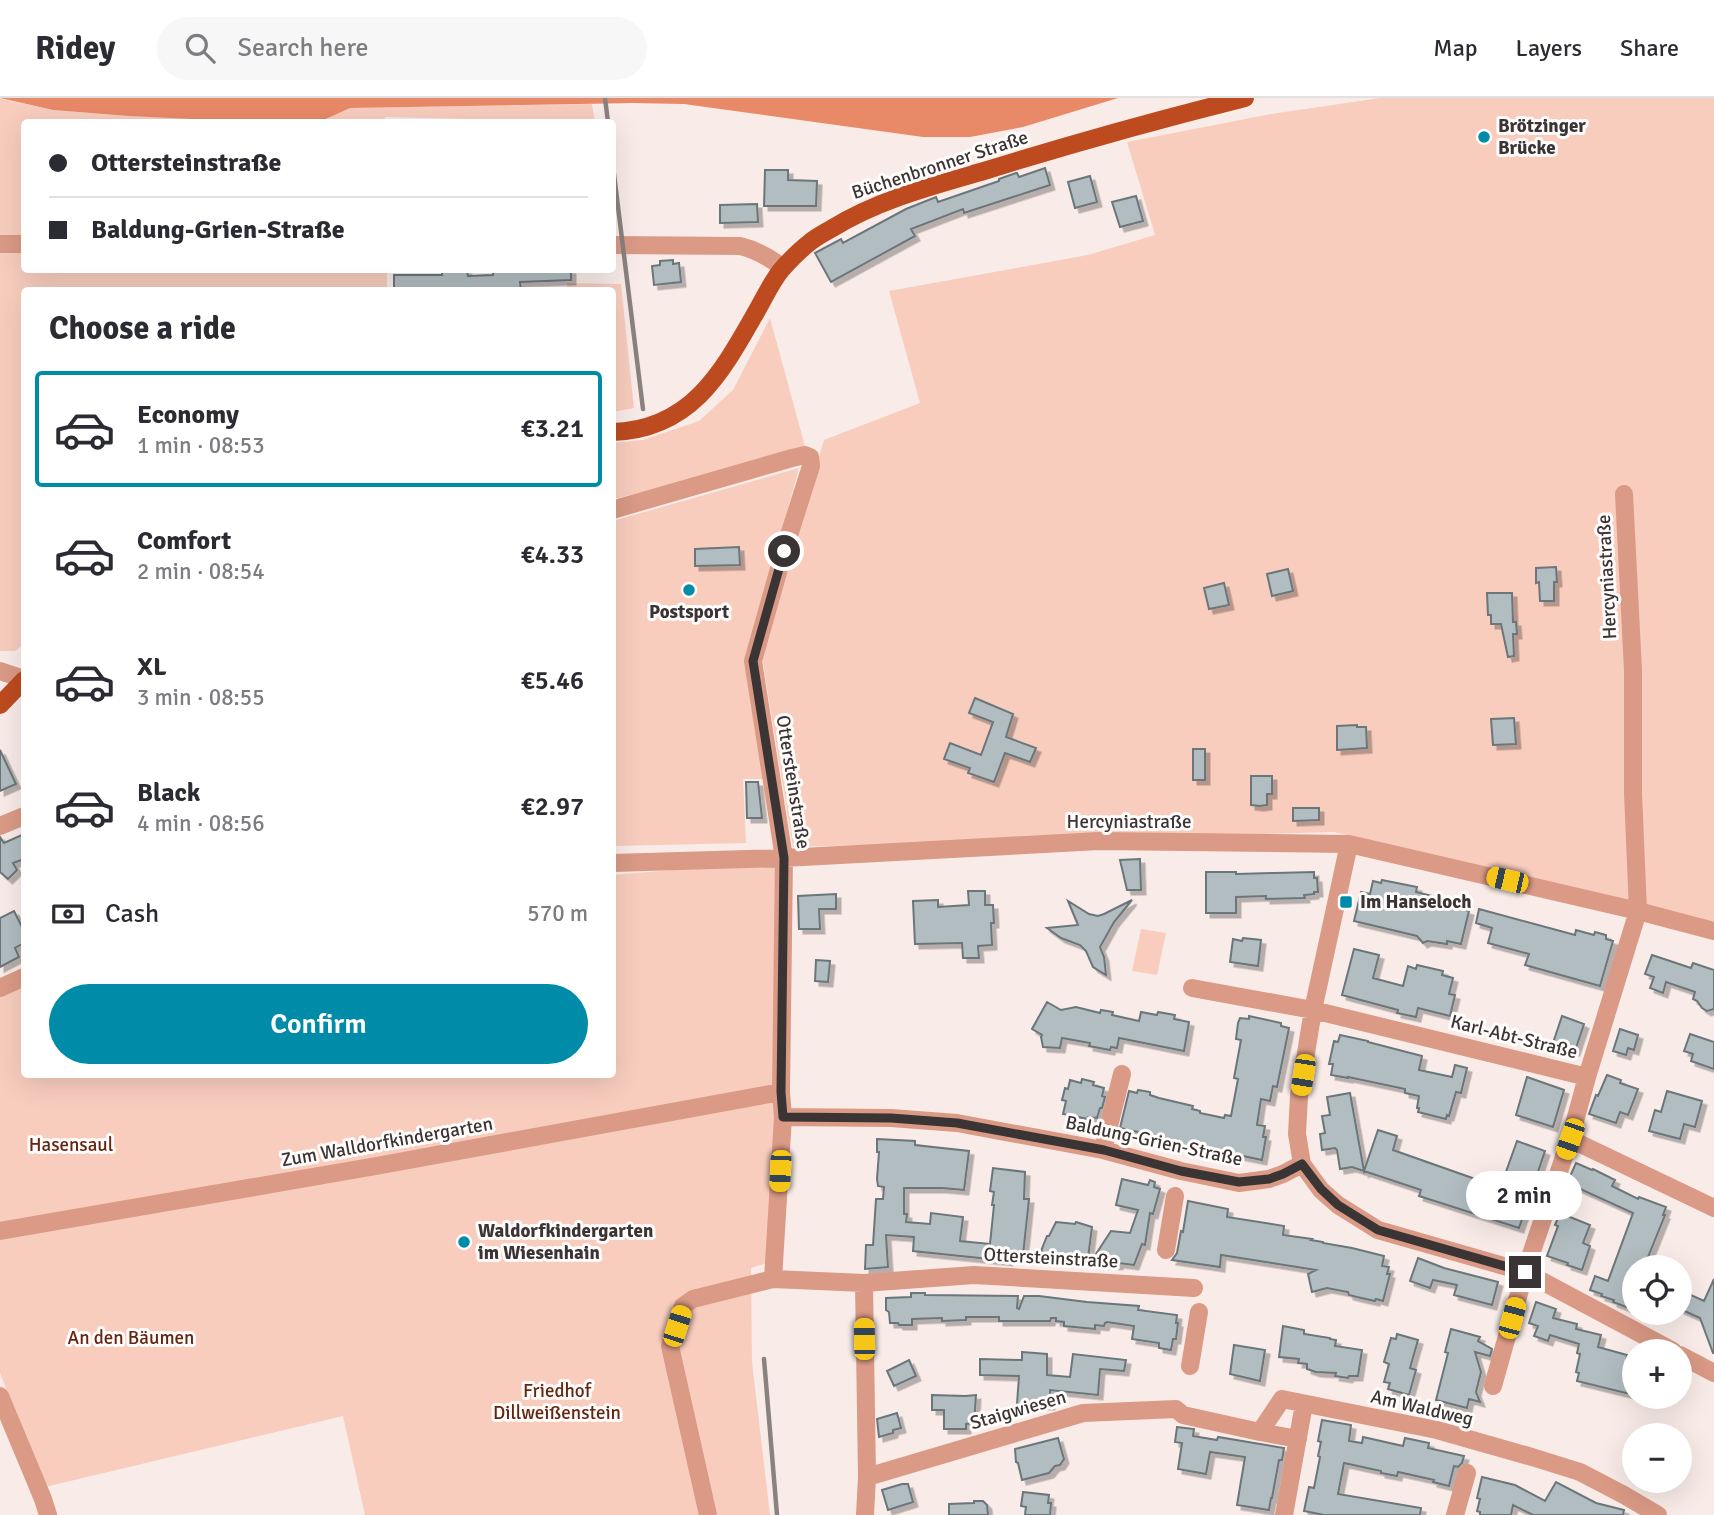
<!DOCTYPE html>
<meta charset="utf-8">
<style>
:root{--surface:#fff;--page:#f7f7f7;--text:#2b2b33;--muted:#7c7c81;--line:#e1e1e2;--accent:#008ba9}
body{margin:0;font-family:Signika,sans-serif;background:var(--page);color:var(--text);height:100vh;display:flex;flex-direction:column;font-size:26px;white-space:nowrap}
*{box-sizing:border-box;margin:0}
p{font-size:23px;color:var(--muted)}
.icon{flex:none;width:38px;height:38px;fill:none;stroke:currentColor;stroke-width:2;stroke-linecap:round;stroke-linejoin:round}
.map{position:relative;flex:1;overflow:hidden}
.drawer{position:absolute;left:21px;top:189px;width:595px;height:791px;display:flex;flex-direction:column;background:var(--surface);border-radius:7px;box-shadow:0 7px 28px #0002}
.drawer>*{flex:none}
.top-card{position:absolute;left:21px;top:21px;width:595px;height:154px;border-radius:7px;box-shadow:0 7px 28px #0002;display:grid;align-content:center;height:154px;padding:0 28px;background:var(--surface)}
.tools{position:absolute;left:1622px;top:1157px;display:grid;gap:14px}
.tools a{display:grid;place-items:center;width:70px;height:70px;border-radius:50%;background:var(--surface);box-shadow:0 7px 28px #0002;font-size:35px}
.end{position:absolute;width:32px;height:32px;margin:-16px;border:9px solid #3a3534;background:#fff;box-shadow:0 0 0 4px #fff}
.from{border-radius:50%}
.bubble{position:absolute;height:49px;border-radius:24px;background:var(--surface);box-shadow:0 7px 28px #0002;font-size:23px;font-weight:600;line-height:49px;text-align:center}
.car{position:absolute;width:21px;height:42px;margin:-21px -10px;border-radius:9px;box-shadow:0 0 5px 2px #0007;background:linear-gradient(#f5c518 24%,#345 0 40%,#f5c518 0 76%,#345 0 86%,#f5c518 0)}
.top-card b{display:flex;align-items:center;gap:24px;height:66px;font-size:26px}
.top-card b+b{border-top:2px solid var(--line)}
.top-card i{width:18px;height:18px;background:var(--text)}
ul{padding:0;list-style:none}
li{display:flex;align-items:center;gap:21px;height:116px;margin:0 14px 10px;padding:0 14px;border:4px solid transparent;border-radius:7px}
li div{flex:1}
li b{display:block;font-size:26px}
li em{font-style:normal;font-weight:600}
li.selected{border-color:var(--accent)}
li>.icon{width:63px;height:63px;stroke-width:1.5}
h2{padding:0 28px;font-size:32px;line-height:84px}
.pay{display:flex;align-items:center;gap:18px;height:77px;padding:0 28px;font-size:26px}
.pay p{margin-inline-start:auto}
.button{display:flex;gap:14px;margin-top:auto;padding:14px 28px}
.button a{flex:1;height:80px;border-radius:42px;background:var(--accent);color:#fff;font-size:28px;font-weight:600;line-height:80px;text-align:center}
header{display:flex;align-items:center;gap:42px;box-sizing:border-box;height:98px;padding:0 35px;background:var(--surface);border-bottom:2px solid var(--line)}
header strong{font-size:33px}
nav{display:flex;gap:38px;margin-inline-start:auto;font-size:24px}
.search{width:490px;height:63px;background:var(--page);display:flex;align-items:center;gap:18px;box-sizing:border-box;padding:0 24px;border-radius:38px;color:var(--muted);font-size:26px}
.map>svg:first-child{display:block}
.green{fill:#f8cdbe}
.water{fill:#e88968}
.building{fill:#b1bdc1;stroke:#6b767a;stroke-width:2;filter:url(#shadow)}
.lines{fill:none;stroke-linecap:round;stroke-linejoin:round}
.minor{stroke:#da9a85;stroke-width:18}
.major{stroke:#bd4b1f;stroke-width:18}
.rail{stroke:#8a827f;stroke-width:4.5}
.route{stroke:#3a3534;stroke-width:9}
.poi-dot{fill:#008ba9;stroke:#fffcfb;stroke-width:2.5}
.labels{text-anchor:middle;dominant-baseline:central;stroke-width:6;stroke-linejoin:round;paint-order:stroke}
.poi-label{font-size:19px;font-weight:bold;fill:#3a3534;stroke:#fffcfb;text-anchor:start}
.street-label{font-size:19px;fill:#3a3534;stroke:#fffcfb}
.park-label{font-size:19px;fill:#632711;stroke:#fffcfb}
</style>
<header>
<strong>Ridey</strong>
<div class="search"><svg class="icon" aria-label="search" viewBox="0 0 24 24"><circle cx="10" cy="10" r="6"/><path d="M15 15l6 6"/></svg>Search here</div>
<nav><a>Map</a><a>Layers</a><a>Share</a></nav>
</header>
<div class="map">
<svg width="1714" height="1417" viewBox="0 0 1714 1417">
<defs>
<filter id="shadow"><feDropShadow dx="4.5" dy="4.5" stdDeviation="0" flood-color="#0004"/></filter>
</defs>
<rect width="100%" height="100%" fill="#f9ece8"/>
<path class="green" d="M1380 0H1714V824L1334 734 793 749 761 553 824 342 920 305 889 193 1088 157 1155 137 1127 44 1271 16Z
M0 1 53 12 129 18 280 24H24V172H387V192H24V546L15 553H0Z
M592 6 595 24 385 19 384 24H319L349 10Z
M567 185 621 186 634 310 613 314 612 192H567Z
M770 220 806 352 619 400H613L612 345 643 342 699 323 733 292Z
M799 370 747 560 765 681H743L746 745 613 748V423Z
M780 763 775 992 0 1130V897L24 886V976H612L613 777Z
M1141 831 1166 835 1157 877 1132 873Z
M777 1002 767 1165 751 1170 752 1264 770 1417H365L343 1318 45 1389 0 1275V1136Z"/>
<path class="water" d="M0 0H1118L1023 29 970 39H923L684 6 634 5 350 10 319 24H254L129 18 53 12Z"/>
<path class="building" d="M1045 70 1050 87 964 115 963 111 911 131 915 138 831 184 815 155 841 141 843 145 906 111 936 99 938 104 999 83V81L1016 75H1017L1019 79Z
M765 72H788V82L817 83 816 108H764Z
M1090 78 1097 104 1075 110 1068 84Z
M1136 98 1143 123 1120 129 1112 104Z
M757 106 758 124 720 125V107Z
M673 162V166L679 165 681 184 654 187 652 168 660 167V163Z
M442 172H467L468 178 493 177V172H571V182L520 184 521 192H394V177H442Z
M739 449 740 467 695 468V451Z
M1556 469 1557 484H1554V503H1540L1539 484 1536 485V470Z
M1288 471 1293 493 1272 498 1267 476Z
M1224 485 1229 507 1209 511 1204 490Z
M1487 495H1512L1513 524H1516L1517 536H1513L1514 558 1508 559 1501 526H1491V517H1488Z
M975 600 1013 616 1006 639 1036 650 1030 664 1005 655 994 684 968 675 970 670 944 661 950 645 981 657 993 624 969 615Z
M1514 620 1516 646 1493 647 1491 621Z
M1357 627V629H1366L1367 650 1337 652V628Z
M1193 651H1205V682H1193Z
M0 652 16 686 0 693Z
M1251 678H1272V696H1267V707L1260 708 1251 707Z
M746 684H758L762 720H747Z
M1293 710H1319V722L1293 723Z
M24 736V761L13 765 17 772 8 781 0 774V739L4 745Z
M1140 761 1141 792H1127L1120 762Z
M1206 774H1236V776L1314 774V780H1317L1318 794H1314V796L1304 797 1305 800 1266 801V798L1236 799V815H1206Z
M1382 782 1417 789 1416 794 1444 801 1443 806 1469 813 1461 846 1447 843V846L1427 843 1423 845 1417 838 1354 823 1361 794 1370 796 1373 783 1381 785Z
M968 793H985V807H993L994 825H991L992 847 978 848 979 860H963L962 845 915 846 913 803 938 802V809L969 807Z
M836 796V811H819L820 831H799L798 798Z
M1132 802 1114 824 1100 849 1104 859 1106 877 1093 869 1086 853 1080 847 1061 840 1047 830 1078 827 1068 803 1089 816 1098 818 1104 816Z
M1479 811 1575 837 1576 832 1594 837 1595 834 1606 837V841L1613 843 1600 888 1525 867 1529 856 1488 845 1492 830 1476 825Z
M14 813 24 833V845L15 850 19 859 0 869V820Z
M1243 840 1261 842 1258 868 1230 864 1233 841 1242 843Z
M1354 851 1379 857 1373 880 1403 888 1408 868 1416 871 1417 867 1443 873 1442 877 1453 880 1449 896 1455 897 1450 918 1418 910 1416 919 1397 915 1398 912 1342 897Z
M1652 857 1691 870 1693 865 1714 872V911L1707 913 1702 910 1697 903 1693 901 1695 894 1666 884 1663 895 1650 890 1654 879 1645 876Z
M816 862 830 863 828 884 815 883Z
M1047 904 1061 912 1076 909 1100 915 1101 912 1113 914 1112 917 1139 923 1141 914 1157 917 1158 914 1175 917 1174 921 1189 924 1184 953 1119 940 1117 950 1111 949 1110 952 1089 948 1090 945 1062 940 1060 950 1043 949 1041 939 1042 937 1032 931Z
M1249 918 1281 925V928L1289 930 1277 989 1273 988 1270 1003 1261 1001 1257 1027 1265 1028 1263 1039H1266L1262 1062 1195 1048 1194 1051 1169 1046 1170 1041 1120 1030 1129 993 1137 995 1138 992 1150 994V997L1159 1000 1193 1008 1192 1011 1200 1013V1015L1224 1020 1225 1017 1231 1018 1238 981 1234 980 1241 942 1236 941 1238 925 1240 920 1249 921Z
M1562 918 1584 926 1575 953 1553 945Z
M1620 931 1638 937 1634 952 1628 950 1626 957 1613 953Z
M1690 936 1714 944V971L1691 963 1693 956 1684 953Z
M1340 937 1368 943V944L1422 958 1419 972 1452 979 1455 967 1467 970 1461 995 1456 994 1449 1018 1447 1017 1446 1021 1418 1014 1419 1010H1417L1419 998 1405 995V991L1348 979V980L1331 977 1333 966H1329L1334 943 1338 944Z
M1607 977 1621 982 1620 985 1638 991 1628 1017 1620 1014 1616 1025 1589 1016 1596 997 1598 998Z
M1527 979 1564 992 1553 1029 1516 1017Z
M1082 981 1094 984 1093 987 1104 990 1102 998 1105 999 1102 1010H1100L1097 1020 1088 1019V1021L1063 1016 1066 1003 1062 1002 1065 990 1068 991 1070 982 1081 985Z
M1667 993 1702 1003 1695 1029 1684 1026 1680 1041 1649 1033 1655 1012 1661 1014Z
M1350 995 1364 1073 1378 1032 1397 1038 1393 1052 1478 1082 1476 1089 1498 1096 1517 1043 1545 1053 1519 1130 1419 1098 1421 1092 1352 1069 1340 1071 1337 1052 1335 1050 1322 1052 1320 1036 1325 1035 1322 1018 1330 1017 1327 999Z
M877 1041 915 1043V1047L969 1053 964 1092 942 1090H904V1116H907L906 1124 930 1126 931 1115 963 1119 960 1143 990 1146 994 1107H992L994 1094 990 1093 993 1070 1025 1074 1024 1101H1029L1023 1157 1009 1156 1008 1163 913 1153 914 1139 886 1137 888 1169 865 1171 866 1147H873L876 1101H883L884 1089 878 1088 877 1081 879 1054H877Z
M1576 1065 1592 1072 1593 1071 1615 1082 1612 1088 1638 1101 1639 1099 1666 1109 1663 1117H1665L1644 1169H1634V1212L1613 1204 1614 1202 1601 1198 1602 1196 1590 1192 1595 1178 1608 1183 1633 1115 1567 1085Z
M1122 1081 1148 1087 1150 1082 1155 1084 1154 1089 1160 1091 1153 1116 1150 1115 1145 1147 1142 1146 1134 1167 1119 1165 1118 1167 1100 1165 1092 1162 1111 1133 1130 1135 1138 1112 1116 1107Z
M1188 1103 1228 1111 1227 1119 1284 1128 1283 1137 1312 1141 1311 1142 1323 1144V1145L1352 1150 1384 1158 1382 1168 1389 1169 1387 1176H1390L1383 1203 1376 1201 1375 1203 1357 1199 1349 1197 1348 1194 1327 1190 1312 1194 1308 1176 1316 1172 1221 1157 1220 1169 1172 1162 1177 1155 1181 1133 1183 1134Z
M1560 1115 1590 1127 1583 1145 1590 1148 1582 1172 1567 1167 1568 1165 1547 1158 1558 1128 1555 1127Z
M1056 1124 1075 1126 1076 1124 1092 1129 1088 1160 1080 1157 1079 1161 1064 1159 1063 1160 1056 1159 1041 1153 1047 1138H1049Z
M1418 1160 1444 1170 1498 1184 1492 1207 1454 1197 1457 1187 1433 1182 1430 1190 1410 1183Z
M1714 1181V1255H1713L1700 1220 1680 1211V1192L1704 1203Z
M911 1195H925V1197L1018 1198 1017 1210 1019 1211 1024 1198H1039L1087 1204 1139 1208 1138 1212 1177 1217 1176 1225H1178L1176 1241H1173L1171 1252 1159 1250V1245L1132 1241 1134 1228 1107 1224 1105 1225 1104 1228 1095 1227V1231L1064 1228V1224L1056 1223V1220H1051L1050 1223H999V1219H966V1222L942 1223V1220L912 1221V1227H899L898 1225H890L889 1214 886 1212V1200L911 1199Z
M1536 1204 1556 1211 1553 1220 1577 1226 1576 1231 1601 1237 1598 1249 1627 1257 1626 1264 1634 1266V1297L1577 1283 1579 1275 1576 1274 1580 1256 1577 1255 1579 1246 1550 1237 1548 1243 1534 1238 1538 1228 1529 1225Z
M1283 1228 1304 1232V1236L1330 1240V1241L1336 1242 1335 1248 1362 1252 1358 1278H1349L1348 1280 1335 1278 1336 1275 1316 1274 1307 1271V1266L1298 1265 1299 1261 1279 1259Z
M1451 1231 1480 1239 1478 1243 1492 1251 1490 1258 1475 1254 1481 1274 1476 1294 1480 1304 1469 1301 1467 1310 1436 1302 1448 1255 1445 1254Z
M1397 1236 1418 1242 1410 1270 1416 1272 1409 1297 1388 1291 1390 1285 1384 1284 1389 1266 1384 1264 1391 1240 1396 1241Z
M1234 1247 1265 1252 1260 1283 1230 1276Z
M1022 1254 1047 1256V1277L1070 1279 1073 1256 1126 1262 1124 1273 1100 1271 1098 1297 1050 1292V1307L1017 1306 1019 1278 980 1277V1261L1022 1262Z
M909 1262 916 1278 894 1288 887 1273Z
M932 1297 965 1298 976 1297 974 1325 966 1326V1331H944V1312H932Z
M897 1315 901 1330 893 1332V1335L879 1339 877 1321Z
M1322 1322 1351 1327 1349 1343 1362 1345 1363 1339 1403 1348 1405 1340 1429 1345 1428 1350 1464 1358 1462 1365 1458 1369 1454 1368 1449 1388 1433 1384 1434 1382 1398 1374 1397 1378 1381 1375V1373L1344 1365 1338 1396 1421 1410 1420 1417H1324L1304 1413 1309 1389 1314 1390 1320 1359 1318 1358 1321 1344 1318 1343Z
M1177 1329 1194 1331 1193 1338 1217 1342 1218 1339 1284 1350 1282 1362H1279L1272 1400H1271L1269 1412 1237 1407 1245 1359 1210 1354 1206 1376 1178 1371 1182 1345 1175 1344Z
M1058 1340 1064 1361 1060 1367 1055 1368 1049 1375 1022 1382 1018 1365 1016 1364 1015 1351Z
M1482 1379 1515 1387 1545 1403 1556 1384 1596 1405 1624 1412 1623 1417H1533L1513 1407 1511 1417H1480V1414L1477 1413 1480 1401 1477 1400Z
M902 1386H908L913 1404 888 1412 882 1392Z
M1023 1394 1049 1397 1048 1405H1051L1050 1417H1025L1026 1409 1021 1408Z
M974 1403H983L987 1407 988 1417H949V1406L974 1405Z"/>
<g class="lines">
<path class="minor" d="M0 146H24
M612 147 740 148C757 152 769 159 783 170
M612 412 792 360 805 357 810 359 811 368 784 453 753 563 784 760 781 994 783 1019 773 1181
M0 573 24 581
M0 728 24 718
M1349 746 1313 912 1299 998 1297 1036 1302 1066 1321 1092 1338 1107 1378 1132 1525 1174 1673 1253
M612 765 784 760 1099 743 1349 746 1638 813 1714 833
M0 890 24 879
M1192 890 1313 912 1587 979 1570 1041 1525 1174 1493 1288
M1587 979 1638 813 1633 695V572L1624 396
M783 1019 891 1020 957 1025 1103 1052 1181 1073 1239 1085 1269 1081 1283 1076 1302 1066
M1570 1041 1714 1110
M1103 1052 1122 976
M0 1133 376 1068 781 994
M1166 1152 1175 1098
M864 1185 974 1177 1194 1190
M1680 1257 1714 1275
M1190 1268 1199 1214
M0 1298 43 1401 48 1417
M1260 1334 1298 1341
M867 1379 1083 1315 1176 1311 1183 1317 1260 1334 1282 1301 1437 1332 1532 1359 1580 1374 1624 1397 1658 1417
M708 1417 670 1248 683 1208 693 1201 773 1181 864 1185 867 1379 865 1417
M1284 1417 1304 1306
M1455 1417 1467 1375"/>
<path class="major" d="M612 334C690 332 721 276 755 216 764 201 771 184 782 171 790 162 800 152 809 145 816 139 824 135 831 131 878 102 932 88 984 73 1071 46 1157 22 1245 0
M0 607 24 582"/>
<path class="rail" d="M605 0 608 24
M612 60 643 311
M764 1261 777 1417"/>
</g>
<g class="lines">
<path class="route" d="M784 453 753 563 784 760 781 994 783 1019 891 1020 957 1025 1104 1052 1181 1073 1239 1084 1269 1081 1283 1076 1302 1066 1321 1091 1338 1107 1378 1132 1525 1174"/>
</g>
<g class="poi-dot">
<circle cx="1484" cy="39" r="7"/>
<circle cx="689" cy="492" r="7"/>
<rect x="1339" y="797" width="14" height="14" rx="3.5"/>
<circle cx="464" cy="1144" r="7"/>
</g>
<g class="labels">
<g class="poi-label">
<text x="1498" y="28">Brötzinger<tspan x="1498" dy="22">Brücke</tspan></text>
<text x="689" y="514" text-anchor="middle">Postsport</text>
<text x="1360" y="804">Im Hanseloch</text>
<text x="478" y="1133">Waldorfkindergarten<tspan x="478" dy="22">im Wiesenhain</tspan></text>
</g>
<g class="street-label">
<text transform="translate(940 67) rotate(-18)">Büchenbronner Straße</text>
<text transform="translate(1607 479) rotate(-93)">Hercyniastraße</text>
<text transform="translate(793 684) rotate(81)">Ottersteinstraße</text>
<text x="1129" y="724">Hercyniastraße</text>
<text transform="translate(1514 939) rotate(14)">Karl-Abt-Straße</text>
<text transform="translate(1154 1043) rotate(12)">Baldung-Grien-Straße</text>
<text transform="translate(387 1044) rotate(-10)">Zum Walldorfkindergarten</text>
<text transform="translate(1051 1160) rotate(3)">Ottersteinstraße</text>
<text transform="translate(1422 1310) rotate(13)">Am Waldweg</text>
<text transform="translate(1018 1312) rotate(-16)">Staigwiesen</text>
</g>
<g class="park-label">
<text x="71" y="1047">Hasensaul</text>
<text x="131" y="1240">An den Bäumen</text>
<text x="557" y="1293">Friedhof<tspan x="557" dy="22">Dillweißenstein</tspan></text>
</g>
</g>
</svg>
<div class="tools">
<a><svg class="icon" aria-label="locate" viewBox="0 0 24 24"><circle cx="12" cy="12" r="6"/><path d="M12 2v4M12 18v4M2 12h4M18 12h4"/></svg></a>
<a>+</a>
<a>−</a>
</div>
<i class="end from" style="left:784px;top:453px"></i>
<i class="end" style="left:1525px;top:1174px"></i>
<div class="bubble" style="left:1466px;top:1073px;width:116px">2 min</div>
<i class="car" style="left:1507px;top:782px;rotate:283deg"></i>
<i class="car" style="left:1303px;top:977px;rotate:189deg"></i>
<i class="car" style="left:1570px;top:1041px;rotate:199deg"></i>
<i class="car" style="left:780px;top:1073px;rotate:183deg"></i>
<i class="car" style="left:1512px;top:1220px;rotate:15deg"></i>
<i class="car" style="left:677px;top:1228px;rotate:18deg"></i>
<i class="car" style="left:864px;top:1241px;rotate:359deg"></i>
<div class="top-card">
<b><i class="from"></i>Ottersteinstraße</b>
<b><i></i>Baldung-Grien-Straße</b>
</div>
<section class="drawer">
<h2>Choose a ride</h2>
<ul>
<li class="selected"><svg class="icon" aria-label="car" viewBox="0 0 24 24"><path d="M5 17H2v-5l4-1 3-4h7l3 4 3 1v5h-3M9 17h6M6 11h13"/><circle cx="7" cy="17" r="2"/><circle cx="17" cy="17" r="2"/></svg><div><b>Economy</b><p>1 min · 08:53</p></div><em>€3.21</em></li>
<li><svg class="icon" aria-label="car" viewBox="0 0 24 24"><path d="M5 17H2v-5l4-1 3-4h7l3 4 3 1v5h-3M9 17h6M6 11h13"/><circle cx="7" cy="17" r="2"/><circle cx="17" cy="17" r="2"/></svg><div><b>Comfort</b><p>2 min · 08:54</p></div><em>€4.33</em></li>
<li><svg class="icon" aria-label="car" viewBox="0 0 24 24"><path d="M5 17H2v-5l4-1 3-4h7l3 4 3 1v5h-3M9 17h6M6 11h13"/><circle cx="7" cy="17" r="2"/><circle cx="17" cy="17" r="2"/></svg><div><b>XL</b><p>3 min · 08:55</p></div><em>€5.46</em></li>
<li><svg class="icon" aria-label="car" viewBox="0 0 24 24"><path d="M5 17H2v-5l4-1 3-4h7l3 4 3 1v5h-3M9 17h6M6 11h13"/><circle cx="7" cy="17" r="2"/><circle cx="17" cy="17" r="2"/></svg><div><b>Black</b><p>4 min · 08:56</p></div><em>€2.97</em></li>
</ul>
<div class="pay"><svg class="icon" aria-label="cash" viewBox="0 0 24 24"><path d="M3 7h18v10H3z"/><circle cx="12" cy="12" r="2"/></svg>Cash<p>570 m</p></div>
<div class="button"><a>Confirm</a></div>
</section>
</div>
